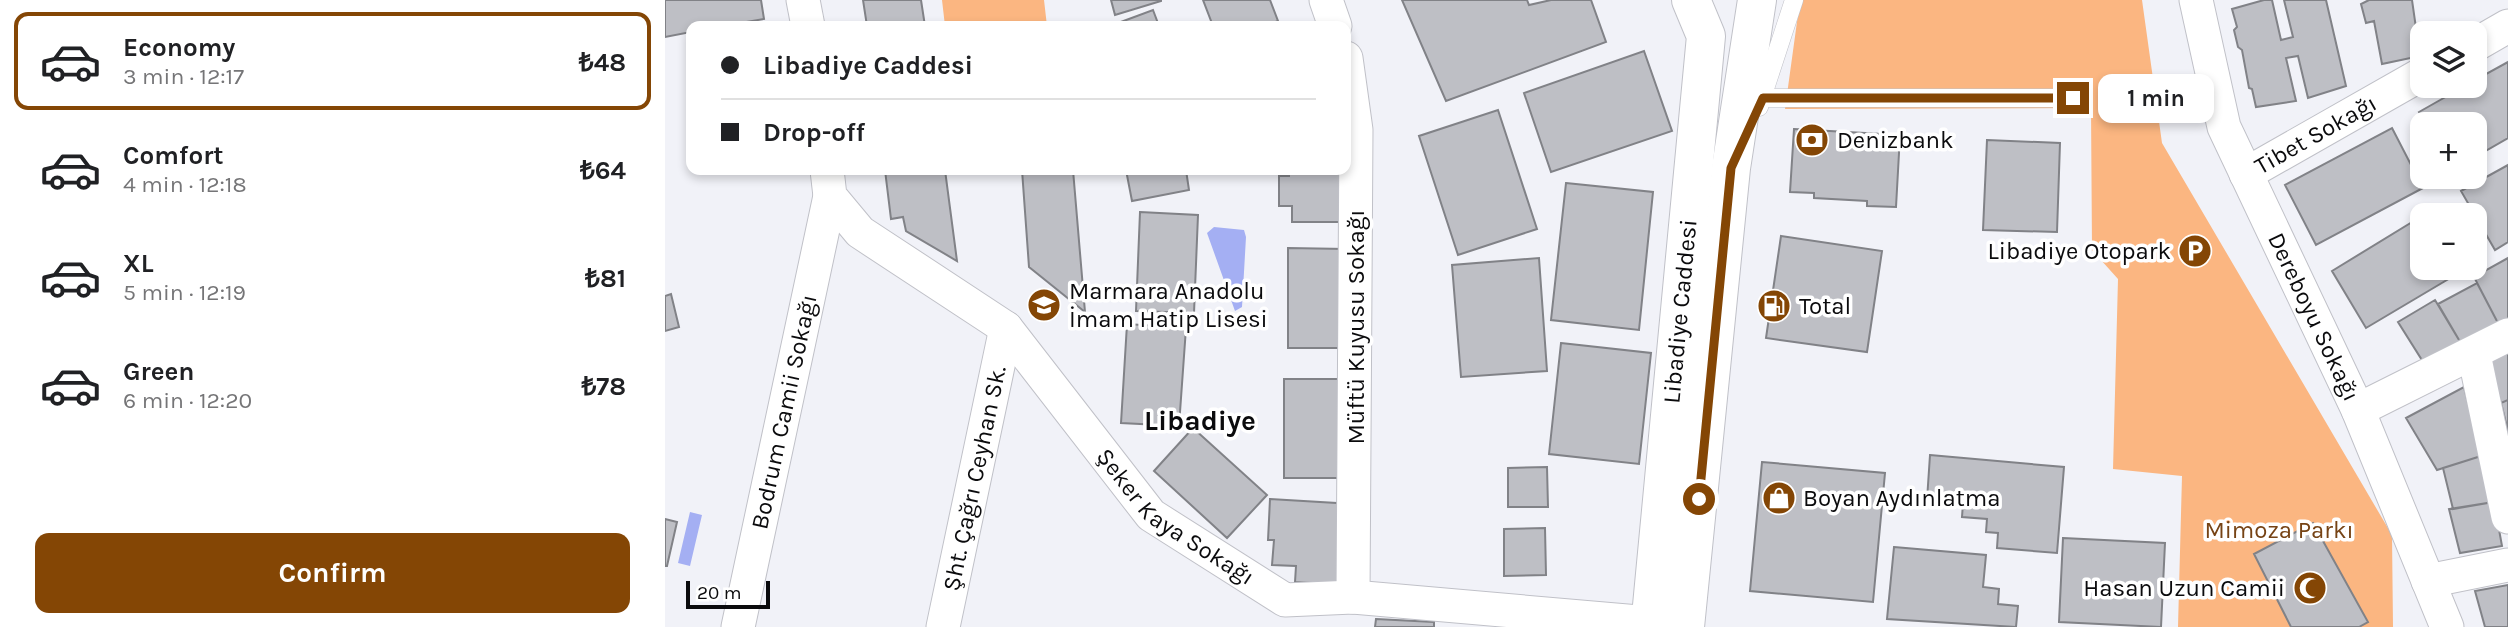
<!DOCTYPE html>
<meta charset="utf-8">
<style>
:root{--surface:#fff;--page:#f6f6f6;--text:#202124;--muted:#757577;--line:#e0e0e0;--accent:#844605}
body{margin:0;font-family:Karla,sans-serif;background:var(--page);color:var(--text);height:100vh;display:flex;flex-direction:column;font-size:26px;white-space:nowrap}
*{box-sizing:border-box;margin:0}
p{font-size:23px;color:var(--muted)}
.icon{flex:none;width:38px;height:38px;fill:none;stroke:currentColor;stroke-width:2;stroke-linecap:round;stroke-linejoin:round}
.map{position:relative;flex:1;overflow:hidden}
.sheet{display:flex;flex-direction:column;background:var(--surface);width:665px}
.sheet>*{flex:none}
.guide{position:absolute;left:21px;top:21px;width:665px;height:154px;border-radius:14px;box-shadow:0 4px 10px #0003;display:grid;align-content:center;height:154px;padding:0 35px;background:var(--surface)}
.buttons{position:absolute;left:1745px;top:21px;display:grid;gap:14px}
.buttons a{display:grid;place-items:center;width:77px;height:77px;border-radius:14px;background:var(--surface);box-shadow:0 4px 10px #0003;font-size:35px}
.scale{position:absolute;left:21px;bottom:18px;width:84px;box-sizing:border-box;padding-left:7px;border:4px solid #0b0b0d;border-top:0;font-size:19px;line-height:24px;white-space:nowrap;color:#0b0b0d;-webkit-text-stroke:5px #fff;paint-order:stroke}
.end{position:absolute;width:32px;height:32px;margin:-16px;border:9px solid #844605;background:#fff;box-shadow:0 0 0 4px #fff}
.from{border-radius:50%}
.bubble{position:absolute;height:49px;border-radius:14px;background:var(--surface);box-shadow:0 4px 10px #0003;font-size:23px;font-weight:700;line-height:49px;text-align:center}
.guide b{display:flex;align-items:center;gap:24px;height:66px;font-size:26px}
.guide b+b{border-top:2px solid var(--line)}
.guide i{width:18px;height:18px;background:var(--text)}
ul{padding:12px 0 0;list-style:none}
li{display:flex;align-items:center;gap:21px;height:98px;margin:0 14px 10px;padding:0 21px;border:4px solid transparent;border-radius:14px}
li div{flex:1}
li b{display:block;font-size:26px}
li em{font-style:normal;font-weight:700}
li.on{border-color:var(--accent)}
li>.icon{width:63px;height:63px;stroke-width:1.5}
.button{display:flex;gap:14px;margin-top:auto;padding:14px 35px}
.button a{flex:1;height:80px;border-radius:14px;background:var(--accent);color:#fff;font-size:28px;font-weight:700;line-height:80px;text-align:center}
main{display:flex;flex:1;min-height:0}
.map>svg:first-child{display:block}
.green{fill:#fbb681}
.water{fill:#a4aff3}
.building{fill:#bebfc5;stroke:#818287;stroke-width:2}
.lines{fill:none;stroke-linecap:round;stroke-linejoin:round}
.lane-casing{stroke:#c0c1c8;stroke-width:19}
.street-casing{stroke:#c0c1c8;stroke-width:35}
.primary-casing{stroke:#c0c1c8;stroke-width:40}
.lane{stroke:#fff;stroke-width:18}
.street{stroke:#fff;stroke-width:33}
.primary{stroke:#fff;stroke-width:38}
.route{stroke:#844605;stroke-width:9}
.labels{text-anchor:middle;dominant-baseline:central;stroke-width:7;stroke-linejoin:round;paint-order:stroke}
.street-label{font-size:24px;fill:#0b0b0d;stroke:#fff}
.poi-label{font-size:24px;fill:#0b0b0d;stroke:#fff;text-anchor:start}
.park-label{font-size:24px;fill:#764315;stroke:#fff}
.quarter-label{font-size:28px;font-weight:bold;fill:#0b0b0d;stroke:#fff}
</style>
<main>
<section class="sheet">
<ul>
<li class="on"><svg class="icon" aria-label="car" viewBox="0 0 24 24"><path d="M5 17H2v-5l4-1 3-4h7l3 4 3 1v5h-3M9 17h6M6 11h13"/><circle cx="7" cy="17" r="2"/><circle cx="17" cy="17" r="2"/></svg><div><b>Economy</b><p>3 min · 12:17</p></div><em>₺48</em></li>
<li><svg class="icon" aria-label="car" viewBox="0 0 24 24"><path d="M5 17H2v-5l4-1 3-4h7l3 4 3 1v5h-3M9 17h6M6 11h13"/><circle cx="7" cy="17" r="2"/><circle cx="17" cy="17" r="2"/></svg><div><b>Comfort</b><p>4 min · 12:18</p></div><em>₺64</em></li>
<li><svg class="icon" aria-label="car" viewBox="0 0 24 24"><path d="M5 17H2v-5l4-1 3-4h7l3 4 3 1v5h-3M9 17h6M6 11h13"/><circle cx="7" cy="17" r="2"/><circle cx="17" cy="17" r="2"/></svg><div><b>XL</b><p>5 min · 12:19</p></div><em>₺81</em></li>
<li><svg class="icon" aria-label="car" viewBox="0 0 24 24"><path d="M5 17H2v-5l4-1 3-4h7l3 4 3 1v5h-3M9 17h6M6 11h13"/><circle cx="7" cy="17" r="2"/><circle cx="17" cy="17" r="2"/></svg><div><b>Green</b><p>6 min · 12:20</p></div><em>₺78</em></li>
</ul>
<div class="button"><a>Confirm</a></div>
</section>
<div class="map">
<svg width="1843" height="627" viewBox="0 0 1843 627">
<rect width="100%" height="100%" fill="#f1f2f8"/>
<path class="green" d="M277 0H379L382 26H280Z
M1135 0H1477L1497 143 1727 535 1728 627H1513L1517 476 1448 469 1453 279 1427 250 1426 108 1120 109Z"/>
<path class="water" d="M549 227 579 230 581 237 577 307 570 311 542 233Z
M25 512 37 515 25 566 13 563Z"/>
<path class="building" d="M0 0H96L99 19 58 26H26V32L0 37Z
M198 0H256L260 26H202Z
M446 0H496V1L450 15Z
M538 0H605L613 21 600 26H548Z
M737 0H862L864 5 886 0H926L941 42 781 101Z
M1599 0H1607L1616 40 1628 37 1619 0H1661L1681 86 1643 98 1633 56 1621 58 1631 101 1591 107 1587 89 1584 88 1577 50 1573 47 1569 30 1572 27 1567 9Z
M1704 0H1747L1755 56 1717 64 1709 21 1701 23 1696 4Z
M488 10 494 26H445Z
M979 51 1007 131 886 172 859 93Z
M1843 62V138L1810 157V124H1761L1754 112 1800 86H1810V80Z
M833 110 872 229 793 255 754 136Z
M1727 128 1758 188 1651 245 1620 185Z
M1129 129 1235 135 1231 207 1202 206V201L1149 198V193L1125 192Z
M1322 140 1395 143 1392 232 1318 230Z
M1843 165V242L1830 250 1796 191Z
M220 170H280L292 261 241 231 238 217 226 219Z
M357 170H408L420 312 364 267Z
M461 170H521L524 190 467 201Z
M613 170H681L686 222H627V206H614V176H624V172Z
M901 183 988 192 974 330 886 320Z
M1771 208 1775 215H1759Z
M475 212 533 215 529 313 471 311Z
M1757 216V268H1802L1701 328 1667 271Z
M1116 236 1217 251 1202 352 1101 338Z
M623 248 681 249V348H623Z
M874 258 882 371 796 377 787 265Z
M1843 258V320L1834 325 1809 277Z
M1812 283 1834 325 1797 345 1773 304Z
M6 294 14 327 0 331V296Z
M1770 300 1797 345 1762 368 1733 322Z
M462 324 521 328 514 426 456 423Z
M896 343 986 353 974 464 884 454Z
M1843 351V400L1836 403 1824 361Z
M619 379H677V478H619Z
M1799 387 1816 456 1772 470 1741 418Z
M1843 400V431L1836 403Z
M528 428 602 495 562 538 489 471Z
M1265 455 1399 467 1392 553 1332 548 1333 533 1321 532 1322 519 1297 517 1298 503 1262 500Z
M1816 456 1829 502 1788 509 1778 468Z
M1097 462 1220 473 1208 602 1085 591Z
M882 467 883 507H843V468Z
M605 499 688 504 683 585 630 582 631 566 607 565 609 540H603Z
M1829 502 1837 546 1795 553 1784 509Z
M0 519 12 522 2 566H0Z
M1648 523 1703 622 1694 627H1626L1589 554Z
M880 528 881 575 839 576V529Z
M1398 538 1500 543 1496 627 1394 622Z
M1229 547 1321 555 1318 587 1334 589 1333 604 1353 606 1351 627 1222 619Z
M1843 585V627H1820L1810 591Z
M711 619 769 622V627H710Z"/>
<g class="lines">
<defs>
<path id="lane" d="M1098 98H1408
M1094 107 1129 0"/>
<g id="street">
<path d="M138 0 143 26"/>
<path d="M661 0 670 26"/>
<path id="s1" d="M1531 0 1559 127 1693 410 1782 627"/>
<path d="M1810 45 1843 26"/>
<path d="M681 58 691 130 688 597"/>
<path id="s2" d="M162 170 165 196 195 232 341 328 486 515 620 600 688 597 985 623"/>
<path id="s3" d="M1581 174 1757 74"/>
<path d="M1809 354 1843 517"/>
<path d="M1693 410 1843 335"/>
<path d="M1763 581 1843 565"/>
<path id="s4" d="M73 627 165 196"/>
<path id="s5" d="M278 627 341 328"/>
</g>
<g id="primary">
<path id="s6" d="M985 627 1041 36 1026 0"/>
<path d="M1020 627 1066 168 1092 0"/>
</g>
</defs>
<use href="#lane" class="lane-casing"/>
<use href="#street" class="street-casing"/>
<use href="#primary" class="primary-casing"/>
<use href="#lane" class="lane"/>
<use href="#street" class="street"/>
<use href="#primary" class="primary"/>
</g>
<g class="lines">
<path class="route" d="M1034 499 1066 168 1098 98H1408"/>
</g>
<defs>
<symbol id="bank-disc" viewBox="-11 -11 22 22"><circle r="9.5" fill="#844605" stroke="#fff"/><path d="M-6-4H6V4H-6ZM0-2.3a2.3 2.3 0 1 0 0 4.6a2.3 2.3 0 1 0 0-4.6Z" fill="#fff"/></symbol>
<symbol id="parking-disc" viewBox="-11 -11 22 22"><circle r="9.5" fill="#844605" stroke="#fff"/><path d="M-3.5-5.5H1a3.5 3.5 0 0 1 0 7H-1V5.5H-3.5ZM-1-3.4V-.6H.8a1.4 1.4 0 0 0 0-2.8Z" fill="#fff"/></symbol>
<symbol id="school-disc" viewBox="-11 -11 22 22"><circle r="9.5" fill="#844605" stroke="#fff"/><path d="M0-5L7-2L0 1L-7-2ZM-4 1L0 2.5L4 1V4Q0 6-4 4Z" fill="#fff"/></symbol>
<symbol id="fuel-disc" viewBox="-11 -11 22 22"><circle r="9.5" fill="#844605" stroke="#fff"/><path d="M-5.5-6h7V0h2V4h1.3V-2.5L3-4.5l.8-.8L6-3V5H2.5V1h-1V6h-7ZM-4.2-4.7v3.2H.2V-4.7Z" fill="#fff"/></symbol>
<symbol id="shop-disc" viewBox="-11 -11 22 22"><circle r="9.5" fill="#844605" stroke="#fff"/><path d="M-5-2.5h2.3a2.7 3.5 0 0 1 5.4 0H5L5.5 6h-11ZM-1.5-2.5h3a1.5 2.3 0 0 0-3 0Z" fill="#fff"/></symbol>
<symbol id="mosque-disc" viewBox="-11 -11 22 22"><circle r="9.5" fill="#844605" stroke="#fff"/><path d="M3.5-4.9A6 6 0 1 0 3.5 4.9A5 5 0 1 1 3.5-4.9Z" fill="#fff"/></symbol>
</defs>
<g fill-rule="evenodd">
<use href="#bank-disc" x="1128" y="121" width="38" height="38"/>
<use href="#parking-disc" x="1511" y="232" width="38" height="38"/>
<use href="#school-disc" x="360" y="286" width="38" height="38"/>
<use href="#fuel-disc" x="1090" y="287" width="38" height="38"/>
<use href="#shop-disc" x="1095" y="479" width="38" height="38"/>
<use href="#mosque-disc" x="1626" y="569" width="38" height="38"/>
</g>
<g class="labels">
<g class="street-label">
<text stroke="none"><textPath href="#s3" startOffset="80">Tibet Sokağı</textPath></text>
<text stroke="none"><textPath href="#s6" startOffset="317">Libadiye Caddesi</textPath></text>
<text stroke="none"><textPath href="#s1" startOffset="340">Dereboyu Sokağı</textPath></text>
<text transform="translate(691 327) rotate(-90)">Müftü Kuyusu Sokağı</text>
<text stroke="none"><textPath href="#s4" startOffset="220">Bodrum Camii Sokağı</textPath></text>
<text stroke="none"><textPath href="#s5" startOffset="152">Şht. Çağrı Ceyhan Sk.</textPath></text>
<text stroke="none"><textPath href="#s2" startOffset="504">Şeker Kaya Sokağı</textPath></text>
</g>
<g class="poi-label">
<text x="1172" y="140">Denizbank</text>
<text x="1506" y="251" text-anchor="end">Libadiye Otopark</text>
<text x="404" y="291">Marmara Anadolu<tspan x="404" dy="28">İmam Hatip Lisesi</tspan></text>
<text x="1134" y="306">Total</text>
<text x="1138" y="498">Boyan Aydınlatma</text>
<text x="1620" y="588" text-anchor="end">Hasan Uzun Camii</text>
</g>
<g class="park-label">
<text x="1614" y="530">Mimoza Parkı</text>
</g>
<g class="quarter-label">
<text x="535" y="420">Libadiye</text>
</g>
</g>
</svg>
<div class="buttons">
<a><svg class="icon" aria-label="layers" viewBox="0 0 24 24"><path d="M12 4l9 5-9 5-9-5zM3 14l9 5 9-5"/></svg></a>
<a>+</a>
<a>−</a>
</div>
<div class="scale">20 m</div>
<i class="end from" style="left:1034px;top:499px"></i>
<i class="end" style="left:1408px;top:98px"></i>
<div class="bubble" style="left:1433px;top:74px;width:116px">1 min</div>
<div class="guide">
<b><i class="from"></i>Libadiye Caddesi</b>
<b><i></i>Drop-off</b>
</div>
</div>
</main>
